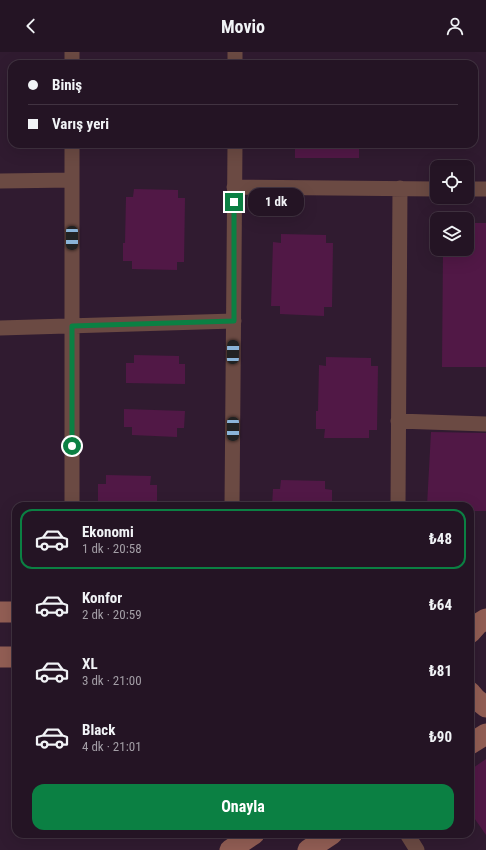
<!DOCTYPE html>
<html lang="tr">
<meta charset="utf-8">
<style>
:root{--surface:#241424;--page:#2c1d2c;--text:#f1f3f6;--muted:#a39ea6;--line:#413341;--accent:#0b8043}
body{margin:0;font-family:"Roboto Condensed",sans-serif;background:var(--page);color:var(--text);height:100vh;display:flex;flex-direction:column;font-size:15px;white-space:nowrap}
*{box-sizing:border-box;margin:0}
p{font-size:13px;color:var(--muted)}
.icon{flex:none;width:22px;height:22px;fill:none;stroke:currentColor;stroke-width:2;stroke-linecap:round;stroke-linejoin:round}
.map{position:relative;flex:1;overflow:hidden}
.drawer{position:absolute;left:12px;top:450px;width:462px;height:336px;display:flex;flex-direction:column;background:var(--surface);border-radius:12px;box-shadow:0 4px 16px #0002,0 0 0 1px var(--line)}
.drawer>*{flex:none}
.banner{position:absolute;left:8px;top:8px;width:470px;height:88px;border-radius:12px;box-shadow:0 4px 16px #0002,0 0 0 1px var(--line);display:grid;align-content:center;height:88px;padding:0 20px;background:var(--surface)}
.fabs{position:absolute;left:430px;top:108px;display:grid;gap:8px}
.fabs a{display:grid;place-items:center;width:44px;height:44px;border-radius:8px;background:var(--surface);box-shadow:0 4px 16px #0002,0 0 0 1px var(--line);font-size:20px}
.end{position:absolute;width:18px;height:18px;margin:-9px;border:5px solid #0b8043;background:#fff;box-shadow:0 0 0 2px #fff}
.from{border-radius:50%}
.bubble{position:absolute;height:28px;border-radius:12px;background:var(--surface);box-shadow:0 4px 16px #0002,0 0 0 1px var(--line);font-size:13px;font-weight:700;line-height:28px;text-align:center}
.car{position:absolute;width:12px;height:24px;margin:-12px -6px;border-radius:5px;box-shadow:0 0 3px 1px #0007;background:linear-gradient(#222 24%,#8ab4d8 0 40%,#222 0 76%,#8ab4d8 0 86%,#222 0)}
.banner b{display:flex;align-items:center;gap:14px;height:38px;font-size:15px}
.banner b+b{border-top:1px solid var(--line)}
.banner i{width:10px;height:10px;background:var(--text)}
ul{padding:7px 0 0;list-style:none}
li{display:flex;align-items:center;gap:12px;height:60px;margin:0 8px 6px;padding:0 12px;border:2px solid transparent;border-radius:12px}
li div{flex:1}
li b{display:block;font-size:15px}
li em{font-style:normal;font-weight:700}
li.selected{border-color:var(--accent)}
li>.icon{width:36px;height:36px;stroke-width:1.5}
.primary-button{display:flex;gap:8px;margin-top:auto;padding:8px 20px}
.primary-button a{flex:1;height:46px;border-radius:12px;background:var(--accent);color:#fff;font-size:16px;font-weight:700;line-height:46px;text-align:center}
header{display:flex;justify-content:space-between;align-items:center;height:52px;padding:0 20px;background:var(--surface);font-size:18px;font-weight:700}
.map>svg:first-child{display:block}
.building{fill:#511846}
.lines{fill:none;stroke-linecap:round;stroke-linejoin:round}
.street{stroke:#6b4a43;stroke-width:15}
.secondary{stroke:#925e54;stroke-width:21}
.route{stroke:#0b8043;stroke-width:5}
</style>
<header><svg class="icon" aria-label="back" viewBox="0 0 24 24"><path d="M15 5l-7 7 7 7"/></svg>Movio<svg class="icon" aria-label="person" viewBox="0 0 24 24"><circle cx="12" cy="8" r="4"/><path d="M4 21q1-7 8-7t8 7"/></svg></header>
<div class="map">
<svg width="486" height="798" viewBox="0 0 486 798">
<rect width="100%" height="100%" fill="#301b30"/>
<path class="building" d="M295 92H359V106H295Z
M134 137 178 138V146H185L184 210H177V218L132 217V209H123V191H125L126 145H133Z
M467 171H486V315H442L443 197H467Z
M281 182 326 183V191H333L332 255H324V264L280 262V254H271L273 190 281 191Z
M134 303 179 304V312H185V332L126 331V311H134Z
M326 305 371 306V314H378L377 378H369V386H324L325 377H316V359H318L319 313 326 314Z
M124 357 185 359 184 376H177V385L132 383V375H124Z
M431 380 486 381V459H470V454H427Z
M106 423 151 424 150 433H157V452H150V454H105V452L98 451V432H106Z
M281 428 325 429V437L332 438V454H272L273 437H280Z
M486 707V783L470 760V718Z"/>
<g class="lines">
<path class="street" d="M72 12V0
M235 12V0
M0 129 72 128
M234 135 437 137
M467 137H486
M0 276 234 269
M398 369 486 372
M72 454V92
M232 454 235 92
M398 454 400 136
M407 782 417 798"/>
<path class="secondary" d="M0 560H16
M470 581 478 572 486 567
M0 605H16
M470 640 476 647 486 655
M470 692 486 682
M230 798 254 782
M308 798 332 782"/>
</g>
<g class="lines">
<path class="route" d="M72 394V274L234 269V150"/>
</g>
</svg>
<div class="fabs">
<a><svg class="icon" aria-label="locate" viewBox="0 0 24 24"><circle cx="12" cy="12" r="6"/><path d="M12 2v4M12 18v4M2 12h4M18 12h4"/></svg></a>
<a><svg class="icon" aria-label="layers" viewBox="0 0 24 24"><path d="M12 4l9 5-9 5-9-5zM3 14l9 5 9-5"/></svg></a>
</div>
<i class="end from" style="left:72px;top:394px"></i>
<i class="end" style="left:234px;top:150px"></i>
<div class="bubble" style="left:248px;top:136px;width:56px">1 dk</div>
<i class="car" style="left:72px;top:186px;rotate:180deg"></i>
<i class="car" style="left:233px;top:300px;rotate:1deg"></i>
<i class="car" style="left:233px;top:377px;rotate:180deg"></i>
<div class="banner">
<b><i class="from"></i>Biniş</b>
<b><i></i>Varış yeri</b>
</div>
<section class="drawer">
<ul>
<li class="selected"><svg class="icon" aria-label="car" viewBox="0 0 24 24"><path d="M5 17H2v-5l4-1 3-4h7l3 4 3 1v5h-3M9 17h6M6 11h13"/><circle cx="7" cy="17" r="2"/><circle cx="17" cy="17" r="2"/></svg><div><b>Ekonomi</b><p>1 dk · 20:58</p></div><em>₺48</em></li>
<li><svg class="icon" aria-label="car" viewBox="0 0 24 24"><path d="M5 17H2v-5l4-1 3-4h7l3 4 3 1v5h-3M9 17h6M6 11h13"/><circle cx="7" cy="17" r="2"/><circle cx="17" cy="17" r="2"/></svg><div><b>Konfor</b><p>2 dk · 20:59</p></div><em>₺64</em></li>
<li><svg class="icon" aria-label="car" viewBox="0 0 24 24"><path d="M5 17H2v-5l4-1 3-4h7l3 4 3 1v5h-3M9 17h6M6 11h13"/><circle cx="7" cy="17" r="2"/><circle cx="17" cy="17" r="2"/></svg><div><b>XL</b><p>3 dk · 21:00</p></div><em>₺81</em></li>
<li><svg class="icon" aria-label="car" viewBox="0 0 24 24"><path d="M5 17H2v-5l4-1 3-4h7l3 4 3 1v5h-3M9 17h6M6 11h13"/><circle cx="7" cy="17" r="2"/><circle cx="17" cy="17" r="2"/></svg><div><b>Black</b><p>4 dk · 21:01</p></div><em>₺90</em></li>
</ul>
<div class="primary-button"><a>Onayla</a></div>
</section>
</div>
